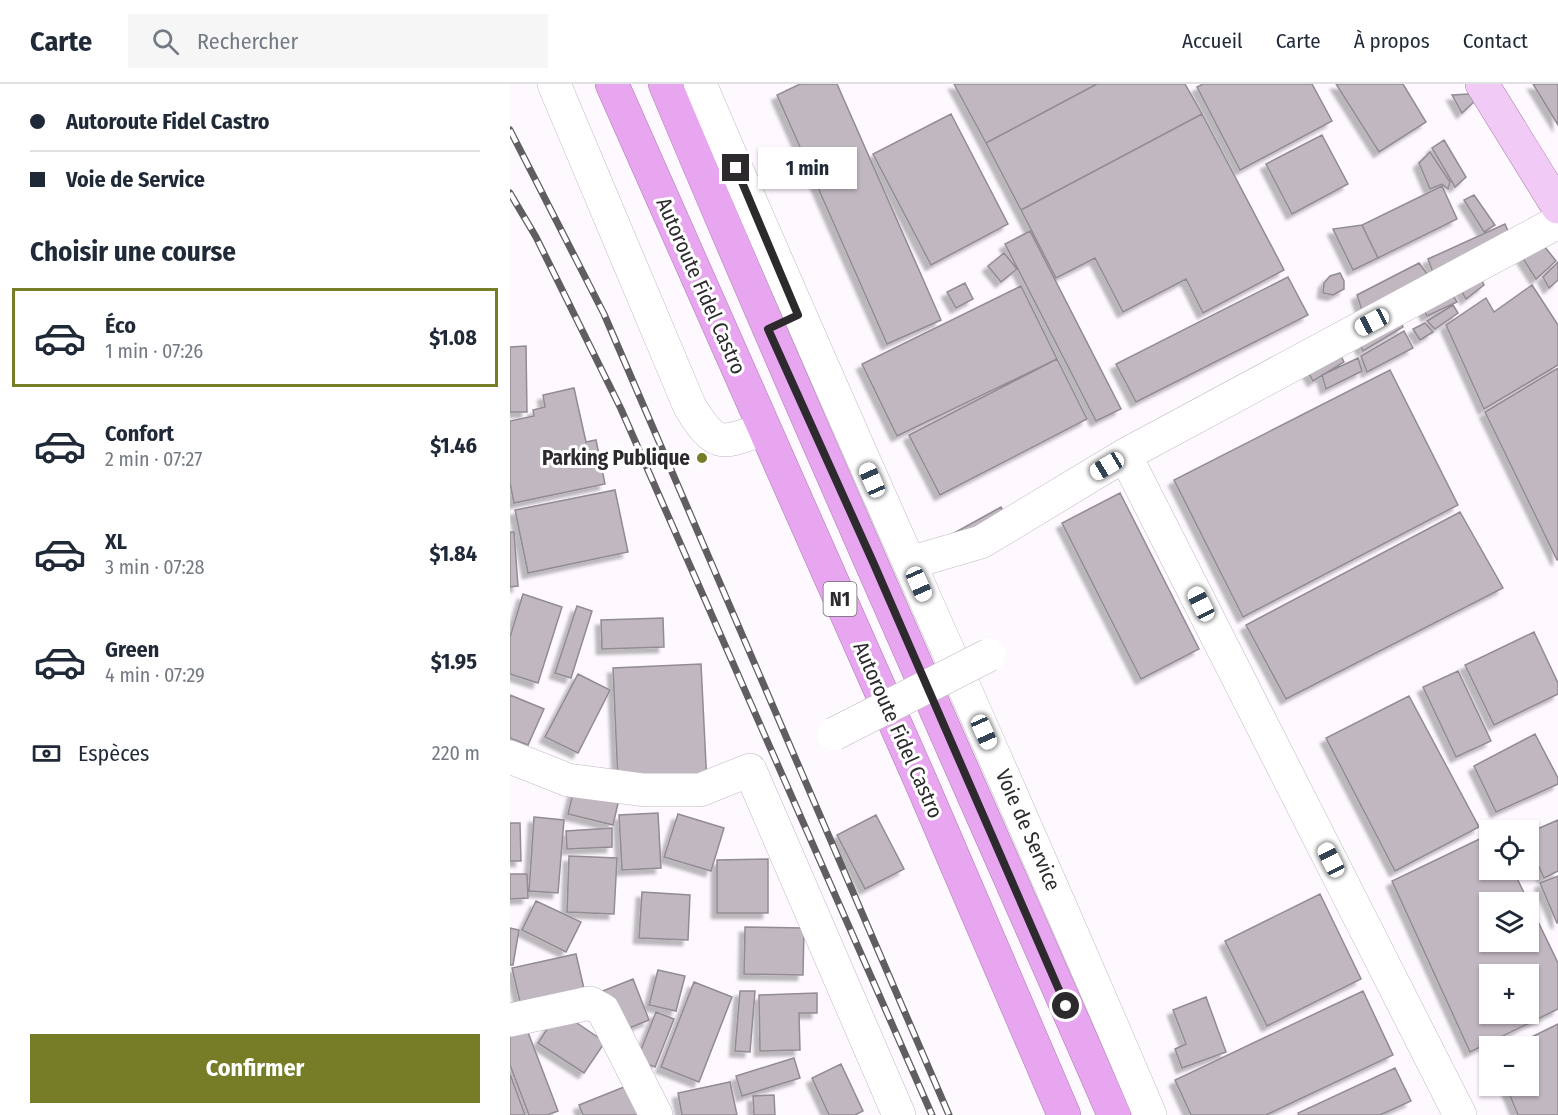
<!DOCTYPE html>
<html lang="fr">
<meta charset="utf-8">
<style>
:root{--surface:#fff;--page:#f6f6f7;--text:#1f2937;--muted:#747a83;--line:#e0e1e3;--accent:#777c26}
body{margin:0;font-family:"Fira Sans Condensed",sans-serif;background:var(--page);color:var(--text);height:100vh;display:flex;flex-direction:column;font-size:22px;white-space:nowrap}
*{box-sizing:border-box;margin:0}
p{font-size:20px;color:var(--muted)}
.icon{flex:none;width:33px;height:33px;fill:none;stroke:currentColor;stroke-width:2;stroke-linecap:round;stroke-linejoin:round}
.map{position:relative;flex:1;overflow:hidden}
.panel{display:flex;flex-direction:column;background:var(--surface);width:510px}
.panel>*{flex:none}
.banner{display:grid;align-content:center;height:132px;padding:0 30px;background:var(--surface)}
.tools{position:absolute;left:969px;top:736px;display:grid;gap:12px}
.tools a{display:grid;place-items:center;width:60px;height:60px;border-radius:0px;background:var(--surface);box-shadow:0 2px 4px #0004;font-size:30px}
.end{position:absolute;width:27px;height:27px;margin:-14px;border:8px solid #2d2a2d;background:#fff;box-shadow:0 0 0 3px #fff}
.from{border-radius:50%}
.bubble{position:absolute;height:42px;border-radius:0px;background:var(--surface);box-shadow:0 2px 4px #0004;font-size:20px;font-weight:700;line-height:42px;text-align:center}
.car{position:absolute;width:18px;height:36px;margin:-18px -9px;border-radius:8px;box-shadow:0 0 4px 2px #0007;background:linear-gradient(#fff 24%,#345 0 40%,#fff 0 76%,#345 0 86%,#fff 0)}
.banner b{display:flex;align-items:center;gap:21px;height:57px;font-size:22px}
.banner b+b{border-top:2px solid var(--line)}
.banner i{width:15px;height:15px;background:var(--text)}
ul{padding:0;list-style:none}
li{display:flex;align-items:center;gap:18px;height:99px;margin:0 12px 9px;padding:0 18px;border:3px solid transparent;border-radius:0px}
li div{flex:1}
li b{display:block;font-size:22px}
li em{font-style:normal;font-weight:700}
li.active{border-color:var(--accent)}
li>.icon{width:54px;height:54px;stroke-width:1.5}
h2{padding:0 30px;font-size:27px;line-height:72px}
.pay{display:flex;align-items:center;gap:15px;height:66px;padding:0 30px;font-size:22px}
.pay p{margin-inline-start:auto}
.action{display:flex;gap:12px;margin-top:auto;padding:12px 30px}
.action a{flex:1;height:69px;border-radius:0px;background:var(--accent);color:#fff;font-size:24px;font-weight:700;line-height:69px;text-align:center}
header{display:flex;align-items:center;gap:36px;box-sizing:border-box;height:84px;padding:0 30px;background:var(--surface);border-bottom:2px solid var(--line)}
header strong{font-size:28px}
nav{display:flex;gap:33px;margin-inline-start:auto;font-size:21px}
.search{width:420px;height:54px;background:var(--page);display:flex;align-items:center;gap:15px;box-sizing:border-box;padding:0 21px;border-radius:0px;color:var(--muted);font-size:22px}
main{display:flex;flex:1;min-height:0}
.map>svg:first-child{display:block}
.building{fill:#c0b7c0;stroke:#938b93;stroke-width:1.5;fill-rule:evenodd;filter:url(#shadow)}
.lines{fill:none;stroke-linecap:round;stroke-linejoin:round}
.minor-casing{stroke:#c0b8c1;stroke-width:34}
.major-casing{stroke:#a67bab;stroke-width:34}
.highway-casing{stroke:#a67bab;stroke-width:34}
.minor{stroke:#fff;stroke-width:33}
.major{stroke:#f1caf5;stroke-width:33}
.highway{stroke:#e7a6ef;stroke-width:33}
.rail-casing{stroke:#615e62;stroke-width:7}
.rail{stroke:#fff;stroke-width:4.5;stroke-dasharray:14;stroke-linecap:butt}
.minor-bridge-casing{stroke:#c0b8c1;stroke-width:34;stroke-linecap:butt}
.minor-bridge{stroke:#fff;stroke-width:33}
.route{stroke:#2d2a2d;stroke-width:8}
.poi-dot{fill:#777c26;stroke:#fff;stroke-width:2}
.labels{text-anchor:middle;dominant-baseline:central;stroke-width:6;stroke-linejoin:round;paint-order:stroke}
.shield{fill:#fff;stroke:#6c6a6c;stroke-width:1.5}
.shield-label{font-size:20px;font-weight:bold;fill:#2d2a2d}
.street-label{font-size:21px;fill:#2d2a2d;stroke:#fff}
.poi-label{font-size:21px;font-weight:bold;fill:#2d2a2d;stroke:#fff;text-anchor:end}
</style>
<header>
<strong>Carte</strong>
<div class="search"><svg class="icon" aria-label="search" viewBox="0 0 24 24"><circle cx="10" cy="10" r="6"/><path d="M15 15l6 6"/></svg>Rechercher</div>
<nav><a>Accueil</a><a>Carte</a><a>À propos</a><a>Contact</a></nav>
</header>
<main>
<section class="panel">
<div class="banner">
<b><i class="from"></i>Autoroute Fidel Castro</b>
<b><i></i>Voie de Service</b>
</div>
<h2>Choisir une course</h2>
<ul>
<li class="active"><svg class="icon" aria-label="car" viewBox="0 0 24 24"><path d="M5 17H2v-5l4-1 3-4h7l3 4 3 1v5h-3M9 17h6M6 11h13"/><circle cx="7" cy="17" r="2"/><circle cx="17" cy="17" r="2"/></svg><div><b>Éco</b><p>1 min · 07:26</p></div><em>$1.08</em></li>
<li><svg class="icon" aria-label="car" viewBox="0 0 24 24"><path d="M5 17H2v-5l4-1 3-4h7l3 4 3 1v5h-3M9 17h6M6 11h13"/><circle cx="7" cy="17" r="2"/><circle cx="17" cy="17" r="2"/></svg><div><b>Confort</b><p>2 min · 07:27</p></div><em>$1.46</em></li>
<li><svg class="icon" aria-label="car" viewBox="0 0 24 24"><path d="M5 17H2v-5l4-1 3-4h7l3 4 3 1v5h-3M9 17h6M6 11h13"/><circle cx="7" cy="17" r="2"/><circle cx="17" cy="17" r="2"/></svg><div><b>XL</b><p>3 min · 07:28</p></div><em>$1.84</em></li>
<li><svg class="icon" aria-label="car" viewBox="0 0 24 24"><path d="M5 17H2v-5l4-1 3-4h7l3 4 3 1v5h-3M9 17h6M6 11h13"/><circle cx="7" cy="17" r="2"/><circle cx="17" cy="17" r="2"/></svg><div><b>Green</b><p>4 min · 07:29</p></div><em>$1.95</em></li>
</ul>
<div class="pay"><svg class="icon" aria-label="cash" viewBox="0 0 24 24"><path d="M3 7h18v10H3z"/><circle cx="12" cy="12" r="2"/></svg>Espèces<p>220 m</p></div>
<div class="action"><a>Confirmer</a></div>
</section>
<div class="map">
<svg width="1048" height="1031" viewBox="0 0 1048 1031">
<defs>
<filter id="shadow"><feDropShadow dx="-5.5" dy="5.5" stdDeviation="1.5" flood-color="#0004"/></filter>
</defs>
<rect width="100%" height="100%" fill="#fef9ff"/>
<path class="building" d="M290 0H327L431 236 377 260 267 11Z
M444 0H587L476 59Z
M587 0H675L692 30 511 126 476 59Z
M693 0H802L822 37 730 86 687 3Z
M826 0H893L916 38 869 68Z
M1023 0H1048V41Z
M959 10 965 17 952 29 942 11Z
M441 30 498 140 421 181 363 70Z
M692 30 774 186 693 229 676 195 613 228 585 174 546 194 511 126Z
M812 51 838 100 782 130 756 80Z
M934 56 956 93 945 103 922 64Z
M920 68 940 98 938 105 932 100 920 105 909 79Z
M932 102 947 135 868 174 852 141Z
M964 111 985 141 974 148 954 116Z
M995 140 1003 159 925 194 918 175Z
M852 141 868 174 843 186 823 145Z
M520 147 611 325 586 337 495 160Z
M1031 158 1046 177 1026 195 1012 173Z
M494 169 507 185 491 198 478 182Z
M1048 178V196L1039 204 1033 193Z
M909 179 923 198 854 233 847 211Z
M968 187 974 201 956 215 947 199Z
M830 189 834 197V205L823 211 813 209 814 199 820 192Z
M778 193 798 231 626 318 606 280Z
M455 199 463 215 446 224 437 208Z
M937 201 947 218 917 232 909 217Z
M1022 201 1048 241V281L974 325 936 241 976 214 984 228Z
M511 202 547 275 387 352 352 280Z
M943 221 948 229 925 245 917 237Z
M887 228 893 243 853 267 846 253Z
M915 239 923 248 910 256 903 245Z
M894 247 903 264 857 288 851 272Z
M825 260 834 278 803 297 793 279Z
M16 262 17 328H0V263Z
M848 274 852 287 816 305 812 291Z
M547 275 577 335 430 411 399 351Z
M1048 284V475L1047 476 975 328Z
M880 286 948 421 733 533 664 396Z
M64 304 76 358 86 356 95 400 4 419 0 399V337L24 332 23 326 35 323 33 311Z
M105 406 118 468 18 489 5 426Z
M610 409 689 565 631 595 552 439Z
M491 423 495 431 448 457 444 449Z
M950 428 993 504 776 615 736 541Z
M0 448H4L8 502 0 503Z
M13 510 52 523 28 599 0 590V553Z
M67 522 82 527 61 594 45 589Z
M153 534 154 563 92 565 91 536Z
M1024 548 1048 599V610L984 641 955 581Z
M191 580 197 701 108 698 103 584Z
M948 587 981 657 946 673 913 603Z
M68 590 100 606 68 669 35 653Z
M0 611 34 625 18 661 0 654Z
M899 612 969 743 885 787 816 654Z
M1025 650 1048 694V700L986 728 964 682Z
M64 705 109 715 103 741 58 730Z
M148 729 151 784 112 786 109 731Z
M168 730 214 744 201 787 154 773Z
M366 731 394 785 355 805 327 751Z
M24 733 54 736 48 809 19 807Z
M1048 736V787L1034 794 1018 759V749Z
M0 739H10L11 777H0Z
M102 744V763L57 765 56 747Z
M980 750V786H1003L1048 879V925L960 968 882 797ZM980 819H1018V858H980ZM980 891H1018V930H980Z
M59 772 107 774 104 830 57 828Z
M258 775V829H207V776Z
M0 790H17L18 814 0 815Z
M1048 792V839H1047L1030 799Z
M132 808 180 811 178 856 129 854Z
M810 810 851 895 757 942 715 857Z
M26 817 71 838 56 868 12 846Z
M235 843 294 844 293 891 234 890Z
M0 844 9 846 3 881H0Z
M66 870 75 909 11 922 2 884Z
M148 886 175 892 166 927 139 921Z
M123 895 139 936 109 948 93 907Z
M184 898 222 913 189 998 151 983Z
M230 907H245L240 968 225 967Z
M853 907 883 971 756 1031H681L665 996Z
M307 909V929H289L290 966 250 967 249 911Z
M696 913 716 968 672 984 665 965 676 960 663 926Z
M49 927 95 958 74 989 28 959Z
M146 928 164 935 145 983 127 976Z
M1048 940V1031H1008L996 1002H1018V963H1001Z
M16 943 48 1027 37 1031H19L0 981V948Z
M284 974 290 994 232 1012 226 992Z
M331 980 353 1027 345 1031H319L302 994Z
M885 984 901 1017 870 1031H789L788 1029Z
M0 990 15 1031H0Z
M220 998 227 1031H172L168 1009Z
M124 999 136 1031H73L69 1021Z
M264 1011 265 1031H244L243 1012Z"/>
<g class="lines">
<defs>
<path id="minor" d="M44 0 180 323C206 365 211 360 254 345
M190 0C337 345 494 686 640 1031
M615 371 950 1031
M399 479 471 458 615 371 1048 138
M0 673 58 696 134 706H190L240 686 389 1031
M0 936 80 919 93 926 146 1031"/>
<path id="major" d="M972 0 1048 123"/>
<path id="highway" d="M102 0 411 698 554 1031
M155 0C300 346 454 687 604 1031"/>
</defs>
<use href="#minor" class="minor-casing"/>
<use href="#major" class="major-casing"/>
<use href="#highway" class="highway-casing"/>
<use href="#minor" class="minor"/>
<use href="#major" class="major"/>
<use href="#highway" class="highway"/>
<defs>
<path id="rail" d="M0 46 94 230 439 1031
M0 109 26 153 111 325 422 1031"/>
</defs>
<use href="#rail" class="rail-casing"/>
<use href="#rail" class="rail"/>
<defs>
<path id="minor-bridge" d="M324 650 479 571"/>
</defs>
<use href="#minor-bridge" class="minor-bridge-casing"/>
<use href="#minor-bridge" class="minor-bridge"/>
</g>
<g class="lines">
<path class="route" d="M226 84 288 231 258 245 363 478 556 922"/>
</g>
<circle class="poi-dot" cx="192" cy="374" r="6"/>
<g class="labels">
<rect class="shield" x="313.5" y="498" width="33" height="34" rx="4.5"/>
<g class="shield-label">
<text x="330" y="515">N1</text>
</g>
<g class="street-label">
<text transform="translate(191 202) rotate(66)">Autoroute Fidel Castro</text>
<text transform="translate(388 646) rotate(66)">Autoroute Fidel Castro</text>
<text transform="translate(518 746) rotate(66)">Voie de Service</text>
</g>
<g class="poi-label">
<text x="180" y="374">Parking Publique</text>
</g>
</g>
</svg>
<div class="tools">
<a><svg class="icon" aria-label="locate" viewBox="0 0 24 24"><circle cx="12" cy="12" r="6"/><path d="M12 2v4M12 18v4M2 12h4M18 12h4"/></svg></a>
<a><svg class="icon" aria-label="layers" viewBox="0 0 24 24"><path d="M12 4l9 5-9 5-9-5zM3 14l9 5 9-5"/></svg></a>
<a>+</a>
<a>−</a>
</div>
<i class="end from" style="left:556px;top:922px"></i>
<i class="end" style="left:226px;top:84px"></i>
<div class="bubble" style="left:248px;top:63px;width:99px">1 min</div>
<i class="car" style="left:862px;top:238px;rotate:242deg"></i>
<i class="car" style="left:597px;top:382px;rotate:239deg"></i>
<i class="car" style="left:362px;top:396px;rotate:336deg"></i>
<i class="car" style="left:409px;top:500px;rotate:156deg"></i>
<i class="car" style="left:691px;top:520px;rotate:333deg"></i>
<i class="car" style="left:474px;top:648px;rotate:156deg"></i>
<i class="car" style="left:821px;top:776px;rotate:333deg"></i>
</div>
</main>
